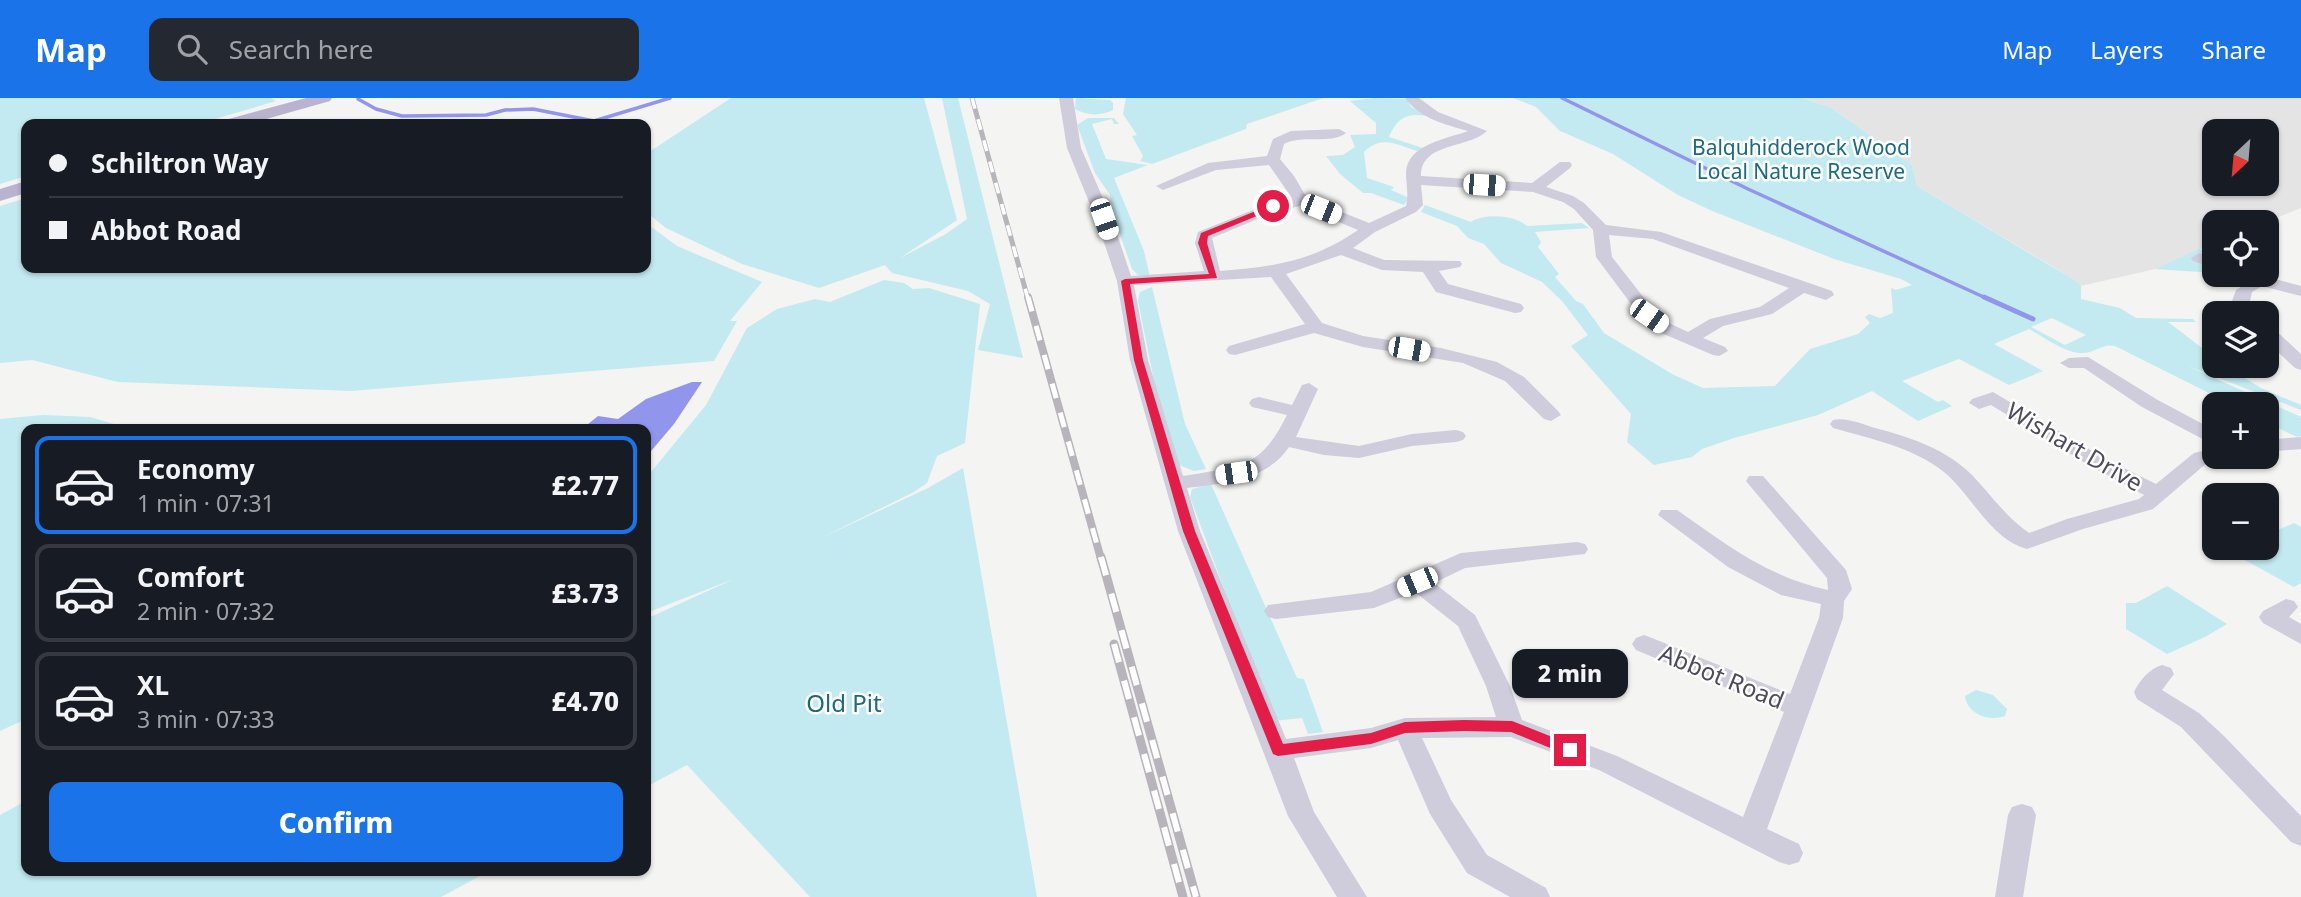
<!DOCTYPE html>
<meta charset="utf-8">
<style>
:root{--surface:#171b24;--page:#242831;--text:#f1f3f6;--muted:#9ea1a6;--line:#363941;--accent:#1a73e8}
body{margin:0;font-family:"Noto Sans",sans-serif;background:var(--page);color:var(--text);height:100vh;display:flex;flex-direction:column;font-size:26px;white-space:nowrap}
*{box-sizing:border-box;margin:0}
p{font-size:23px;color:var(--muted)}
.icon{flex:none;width:38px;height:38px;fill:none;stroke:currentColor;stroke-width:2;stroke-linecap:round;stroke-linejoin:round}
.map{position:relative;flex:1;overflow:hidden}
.sheet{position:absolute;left:21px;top:326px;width:630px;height:452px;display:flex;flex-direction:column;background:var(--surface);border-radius:14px;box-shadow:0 2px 5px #0004}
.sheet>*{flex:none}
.guide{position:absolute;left:21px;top:21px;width:630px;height:154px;border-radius:14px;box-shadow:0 2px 5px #0004;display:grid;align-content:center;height:154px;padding:0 28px;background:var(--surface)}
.needle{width:46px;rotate:206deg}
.controls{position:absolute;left:2202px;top:21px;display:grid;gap:14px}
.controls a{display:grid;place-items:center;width:77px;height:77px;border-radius:14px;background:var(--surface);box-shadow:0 2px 5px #0004;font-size:35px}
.end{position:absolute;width:32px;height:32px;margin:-16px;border:9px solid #e11d48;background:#fff;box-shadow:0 0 0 4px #fff}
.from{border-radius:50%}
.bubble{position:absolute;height:49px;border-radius:14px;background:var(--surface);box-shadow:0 2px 5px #0004;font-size:23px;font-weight:800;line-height:49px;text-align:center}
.car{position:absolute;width:21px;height:42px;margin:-21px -10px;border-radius:9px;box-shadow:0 0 5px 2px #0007;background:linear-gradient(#fff 24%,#345 0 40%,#fff 0 76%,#345 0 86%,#fff 0)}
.guide b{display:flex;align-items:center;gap:24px;height:66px;font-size:26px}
.guide b+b{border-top:2px solid var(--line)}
.guide i{width:18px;height:18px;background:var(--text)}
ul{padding:12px 0 0;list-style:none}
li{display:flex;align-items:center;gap:21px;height:98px;margin:0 14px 10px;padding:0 14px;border:4px solid var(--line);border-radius:14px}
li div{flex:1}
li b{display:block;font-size:26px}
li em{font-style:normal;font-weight:800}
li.selected{border-color:var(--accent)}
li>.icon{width:63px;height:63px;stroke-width:1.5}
.action{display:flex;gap:14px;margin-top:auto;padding:14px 28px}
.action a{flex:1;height:80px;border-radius:14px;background:var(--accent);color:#fff;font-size:28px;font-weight:800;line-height:80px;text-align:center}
header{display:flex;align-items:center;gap:42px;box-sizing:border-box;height:98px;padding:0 35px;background:var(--accent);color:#fff}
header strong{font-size:33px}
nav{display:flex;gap:38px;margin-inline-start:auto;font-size:24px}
.search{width:490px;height:63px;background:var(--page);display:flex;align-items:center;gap:18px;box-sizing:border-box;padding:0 24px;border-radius:14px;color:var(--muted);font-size:26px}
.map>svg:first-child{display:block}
.education{fill:#e5e4e4;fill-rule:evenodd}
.green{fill:#c3eaf0;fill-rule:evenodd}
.water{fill:#9196ec}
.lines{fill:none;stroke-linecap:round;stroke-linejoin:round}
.stream-far1{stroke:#9196ec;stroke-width:3.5}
.stream{stroke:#9196ec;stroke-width:5}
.minor{fill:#cfccdb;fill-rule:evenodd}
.major{fill:#b9b3d0;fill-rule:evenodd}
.rail-far2-casing{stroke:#b7b4bc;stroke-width:5}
.rail-far1-casing{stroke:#b7b4bc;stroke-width:8}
.rail-casing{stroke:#b7b4bc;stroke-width:9}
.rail-far2{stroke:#fff;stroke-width:3.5;stroke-dasharray:11;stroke-linecap:butt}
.rail-far1{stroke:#fff;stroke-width:5;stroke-dasharray:15;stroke-linecap:butt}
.rail{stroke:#fff;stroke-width:6;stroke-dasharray:19;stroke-linecap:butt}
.route{fill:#e11d48}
.labels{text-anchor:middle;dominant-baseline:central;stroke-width:5;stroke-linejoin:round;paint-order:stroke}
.far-park-label{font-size:21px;fill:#196a82;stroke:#fff}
.street-label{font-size:24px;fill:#4e4a60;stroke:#fff}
.park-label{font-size:24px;fill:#196a82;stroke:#fff}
</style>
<header>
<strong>Map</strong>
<div class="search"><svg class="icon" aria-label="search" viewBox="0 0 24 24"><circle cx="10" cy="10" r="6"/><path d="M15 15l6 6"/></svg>Search here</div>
<nav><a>Map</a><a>Layers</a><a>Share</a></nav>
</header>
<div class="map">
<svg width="2301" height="799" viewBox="0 0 2301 799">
<rect width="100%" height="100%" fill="#f4f4f2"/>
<path class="education" d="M1801 0H2301V110L2266 124H2214V145L2155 171 2081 188 2055 170 1917 88 1912 67 1830 9ZM2214 33H2266V86H2214Z"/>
<path class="green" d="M0 0H271L276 3 198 26H26V78L0 86Z
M731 0H924L957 122 900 160 946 136 967 121 942 0H958L1023 260 978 252 990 206 968 193 892 175 885 167 819 190 742 166 666 130 646 114V56Z
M1076 0 1110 2 1113 5V12C1101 18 1087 18 1075 11Z
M1126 0H1323L1247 26 1246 31 1152 66 1140 63 1143 58 1132 38 1137 37 1123 16Z
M1375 0 1407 1 1411 9 1447 24C1422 16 1401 9 1389 39L1423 50 1417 53C1396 46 1381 37 1364 54L1367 80 1394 89 1391 92 1409 100 1404 107 1371 95H1363L1340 76 1326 58 1343 57 1355 49 1350 37 1376 36V25L1350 3Z
M1513 0H1801L1830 9 1912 67 1917 88 2074 182 2081 188V201L2120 210 2136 220 2193 221 2196 224H2168L2214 259V268H2225L2261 290 2301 307V312L2188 268 2301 319V338L2297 339 2266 324V306H2231L2115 248C2102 245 2095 255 2082 255 2065 255 2044 239 2029 231L1994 246 2043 273 2009 287 1959 261 1902 283 1938 304 1943 302 1952 308 1918 323 1872 293 1818 317 1734 340 1702 351 1692 359 1654 367 1627 344 1631 316 1571 248 1588 237 1562 203 1542 184 1501 165 1484 146 1468 140 1457 128 1421 114 1425 107 1471 124C1484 115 1515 117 1527 128L1582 125 1589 130 1535 134 1541 144 1538 149 1559 176 1555 179 1576 203 1583 206 1604 235 1672 276 1703 290 1775 288 1810 251 1858 236 1870 225 1865 219 1869 216 1880 220 1893 215 1891 190 1896 192 1912 187 1901 181 1834 161 1710 112 1678 97 1613 56 1560 33 1536 9ZM2052 220 2086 237 2065 247 2031 229Z
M1088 20H1114L1119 26H1114L1112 21 1092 26 1106 61 1148 67 1114 80 1144 153 1150 179 1138 177 1132 171 1112 113 1110 97 1095 75 1077 27Z
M26 100V170H646V125L677 148 762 184 730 223H737L714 263 351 293 118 284 32 262 0 265V108Z
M2199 151 2214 157V175L2155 171Z
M884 182 904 185 913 191 929 190 980 206 965 345 937 358 927 385 914 394 817 442 928 390 963 370 1037 799H810L687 667 646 689V521L734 481 646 515V380L706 307 747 230 777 211 815 201 830 204Z
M1152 189 1185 326 1206 371 1194 373 1179 367 1159 308 1138 203 1140 194Z
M43 317 90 319 131 331H26V621L0 633V321Z
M1211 386 1297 580 1304 581 1323 634 1308 636 1302 620 1273 623 1190 399 1192 391Z
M2294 425 2301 429V485L2294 489 2230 454 2233 452 2230 450H2266V437Z
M2167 488 2227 526 2205 539 2167 556 2126 531V505H2136Z
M1976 592 1993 597 2007 611 2005 618C1989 624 1967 616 1965 598Z
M26 703V772H491L441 799H0V717Z"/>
<path class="water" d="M692 284H702L674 326 646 359V331H582L598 318 618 321 646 301Z"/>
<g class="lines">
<path class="stream-far1" d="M1562 0 1748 91 1988 201
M358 1 376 11 402 18 486 17 505 12 533 11 594 23 670 0"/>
<path class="stream" d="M1984 199 2033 221"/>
<path class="minor" d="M1059 0H1073L1081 50 1112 121 1131 178 1204 173 1195 145 1198 134 1268 106 1292 100 1269 67 1216 72 1163 92 1156 88 1208 65 1267 58 1273 41 1291 33 1339 31 1346 35C1331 47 1302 36 1284 46L1280 61 1294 78 1307 100 1369 125 1406 108C1409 98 1406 85 1406 75 1407 46 1447 41 1468 33 1444 26 1421 21 1405 0H1419L1438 14 1487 33C1468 51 1421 44 1421 78L1532 85 1560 64H1570L1572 67 1570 70 1546 89 1573 98 1584 105 1606 127 1661 134 1832 193 1834 197 1826 202 1804 195 1772 216 1723 228 1703 240 1725 249 1728 253 1719 258 1713 257 1659 234 1643 222 1596 159 1593 132 1574 111 1563 104 1533 94 1421 87 1423 107 1416 114 1375 134 1353 150 1384 162 1460 163 1462 166 1460 169 1439 173 1448 186 1521 206 1524 210 1521 214 1515 215 1436 194 1423 174 1382 172 1341 157 1286 176 1322 225 1363 238 1441 250 1497 264 1524 279 1558 313 1561 317 1551 323 1544 321 1505 283 1463 265 1363 249 1314 235 1235 257 1229 256 1226 252 1229 248 1305 226 1271 179 1134 187 1148 262 1183 378C1239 368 1260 372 1287 317L1252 309 1249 305 1252 301 1259 299 1292 307 1302 287 1309 285 1318 291 1296 339 1359 348 1412 336 1456 332 1463 334 1466 338 1463 342 1456 344 1412 348 1359 360 1324 357 1289 349C1266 383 1224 385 1187 390L1200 433 1286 641 1371 630 1405 620 1496 619 1486 588 1458 528 1415 494 1374 510 1276 521 1268 519 1264 513 1268 507 1371 494 1461 455 1577 444 1585 446 1588 451 1585 456 1465 470 1434 485 1475 517 1510 588 1522 622 1617 658 1743 719 1784 614 1636 552 1632 546 1636 540 1644 537 1652 540 1790 596 1819 520 1821 506 1781 497 1728 469 1658 417 1661 412H1677C1727 447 1766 478 1828 492L1827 480 1746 383 1749 378H1763L1846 472 1852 491 1844 503 1843 520 1767 731 1799 746 1803 755 1799 764 1789 767 1779 764 1599 672 1511 639 1422 640 1451 702 1487 757 1546 790 1550 799H1510L1467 775 1430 716 1398 642 1371 650 1294 660 1314 714 1367 799H1337L1288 718 1178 433 1130 262 1117 183 1096 121 1067 50ZM1300 108 1358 132C1313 163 1274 169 1220 173L1212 140 1277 113ZM1609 137 1653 141 1789 190 1760 209 1710 221 1688 234 1671 226 1655 214 1612 159Z
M2199 155 2214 160V170L2193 163 2191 160Z
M2260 177 2301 188V198L2262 188 2252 194 2250 203 2255 215H2239L2232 203 2236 192Z
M2266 228 2272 229 2301 256V272L2295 270 2266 243Z
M2088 259 2156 301 2214 332V347L2142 309 2084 270H2069L2060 265 2069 260Z
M1993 294 2104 360 2156 386 2194 355 2214 350V359H2222L2208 364 2153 411 2083 431 2027 451C1990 441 1972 397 1944 374 1913 349 1871 341 1833 330L1830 326 1833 322C1846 319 1862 326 1875 330 1910 339 1946 351 1972 377 1991 397 2006 419 2029 435L2067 421 2139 401 2144 397 2090 368 1991 307 1979 311 1969 305 1972 301Z
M2301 339V351L2266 354V342Z
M2286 501 2294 503 2298 509 2289 519 2301 526V546L2263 525 2259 519 2263 513Z
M2162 567 2171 570 2174 576 2162 592 2199 615 2224 638 2301 718V748L2291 744 2181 629 2137 601 2134 594C2140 582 2149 571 2162 567Z
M2022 706 2032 709 2036 717 2023 799H1995L2008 717 2012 709Z"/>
<path class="major" d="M306 0H332L330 3 249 26H223L225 22Z
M26 83V95L0 103V91Z"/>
<defs>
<path id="rail-far2" d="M972 0 1028 201"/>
<path id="rail-far1" d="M1028 199 1101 461"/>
<path id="rail" d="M1101 459 1196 799
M1114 546 1183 799"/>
</defs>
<use href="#rail-far2" class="rail-far2-casing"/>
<use href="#rail-far1" class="rail-far1-casing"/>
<use href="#rail" class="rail-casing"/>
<use href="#rail-far2" class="rail-far2"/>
<use href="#rail-far1" class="rail-far1"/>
<use href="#rail" class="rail"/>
</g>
<path class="route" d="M1273 106 1276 110 1208 138 1207 145 1217 180 1130 186 1143 262 1195 433 1283 646 1371 635 1405 624 1464 622 1512 623 1575 648V656H1565L1511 634 1464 633 1405 635 1371 646 1278 658 1273 656 1183 433 1134 262 1121 183 1125 181 1209 176 1198 145 1201 135Z"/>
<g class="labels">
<g class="far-park-label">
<text x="1801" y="49">Balquhidderock Wood<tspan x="1801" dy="24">Local Nature Reserve</tspan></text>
</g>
<g class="street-label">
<text transform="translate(2075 348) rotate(30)">Wishart Drive</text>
<text transform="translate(1722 578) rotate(22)">Abbot Road</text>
</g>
<g class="park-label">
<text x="844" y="604">Old Pit</text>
</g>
</g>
</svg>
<div class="controls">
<a><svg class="needle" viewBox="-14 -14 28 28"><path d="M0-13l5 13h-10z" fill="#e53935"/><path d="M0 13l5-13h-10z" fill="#9ea1a6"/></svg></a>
<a><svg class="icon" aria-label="locate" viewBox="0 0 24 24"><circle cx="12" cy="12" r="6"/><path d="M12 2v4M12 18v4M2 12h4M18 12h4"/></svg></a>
<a><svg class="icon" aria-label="layers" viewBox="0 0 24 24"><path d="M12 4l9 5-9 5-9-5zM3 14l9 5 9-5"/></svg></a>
<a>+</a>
<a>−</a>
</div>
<i class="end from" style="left:1273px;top:108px"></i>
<i class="end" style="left:1570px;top:652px"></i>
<div class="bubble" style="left:1512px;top:551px;width:116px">2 min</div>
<i class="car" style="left:1484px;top:87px;rotate:94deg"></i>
<i class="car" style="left:1321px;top:111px;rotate:112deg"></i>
<i class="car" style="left:1104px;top:121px;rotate:161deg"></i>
<i class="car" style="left:1649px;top:218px;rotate:125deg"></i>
<i class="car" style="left:1409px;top:251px;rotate:100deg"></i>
<i class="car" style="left:1236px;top:375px;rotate:262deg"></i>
<i class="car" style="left:1417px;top:484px;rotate:247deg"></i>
<div class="guide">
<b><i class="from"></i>Schiltron Way</b>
<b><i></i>Abbot Road</b>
</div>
<section class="sheet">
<ul>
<li class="selected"><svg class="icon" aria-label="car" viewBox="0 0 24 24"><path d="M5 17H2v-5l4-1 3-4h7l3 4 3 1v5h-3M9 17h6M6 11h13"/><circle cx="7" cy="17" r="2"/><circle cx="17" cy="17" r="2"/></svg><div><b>Economy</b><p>1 min · 07:31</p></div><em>£2.77</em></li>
<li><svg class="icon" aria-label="car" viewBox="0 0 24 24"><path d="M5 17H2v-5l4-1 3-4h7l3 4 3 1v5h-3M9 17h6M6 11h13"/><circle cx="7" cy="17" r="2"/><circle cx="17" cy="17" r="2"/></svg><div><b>Comfort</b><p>2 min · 07:32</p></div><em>£3.73</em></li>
<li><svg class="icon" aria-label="car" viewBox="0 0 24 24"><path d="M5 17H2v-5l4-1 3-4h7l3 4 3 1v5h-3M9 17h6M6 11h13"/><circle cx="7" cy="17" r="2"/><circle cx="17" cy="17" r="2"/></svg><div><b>XL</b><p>3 min · 07:33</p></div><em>£4.70</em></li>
</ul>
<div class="action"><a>Confirm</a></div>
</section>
</div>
